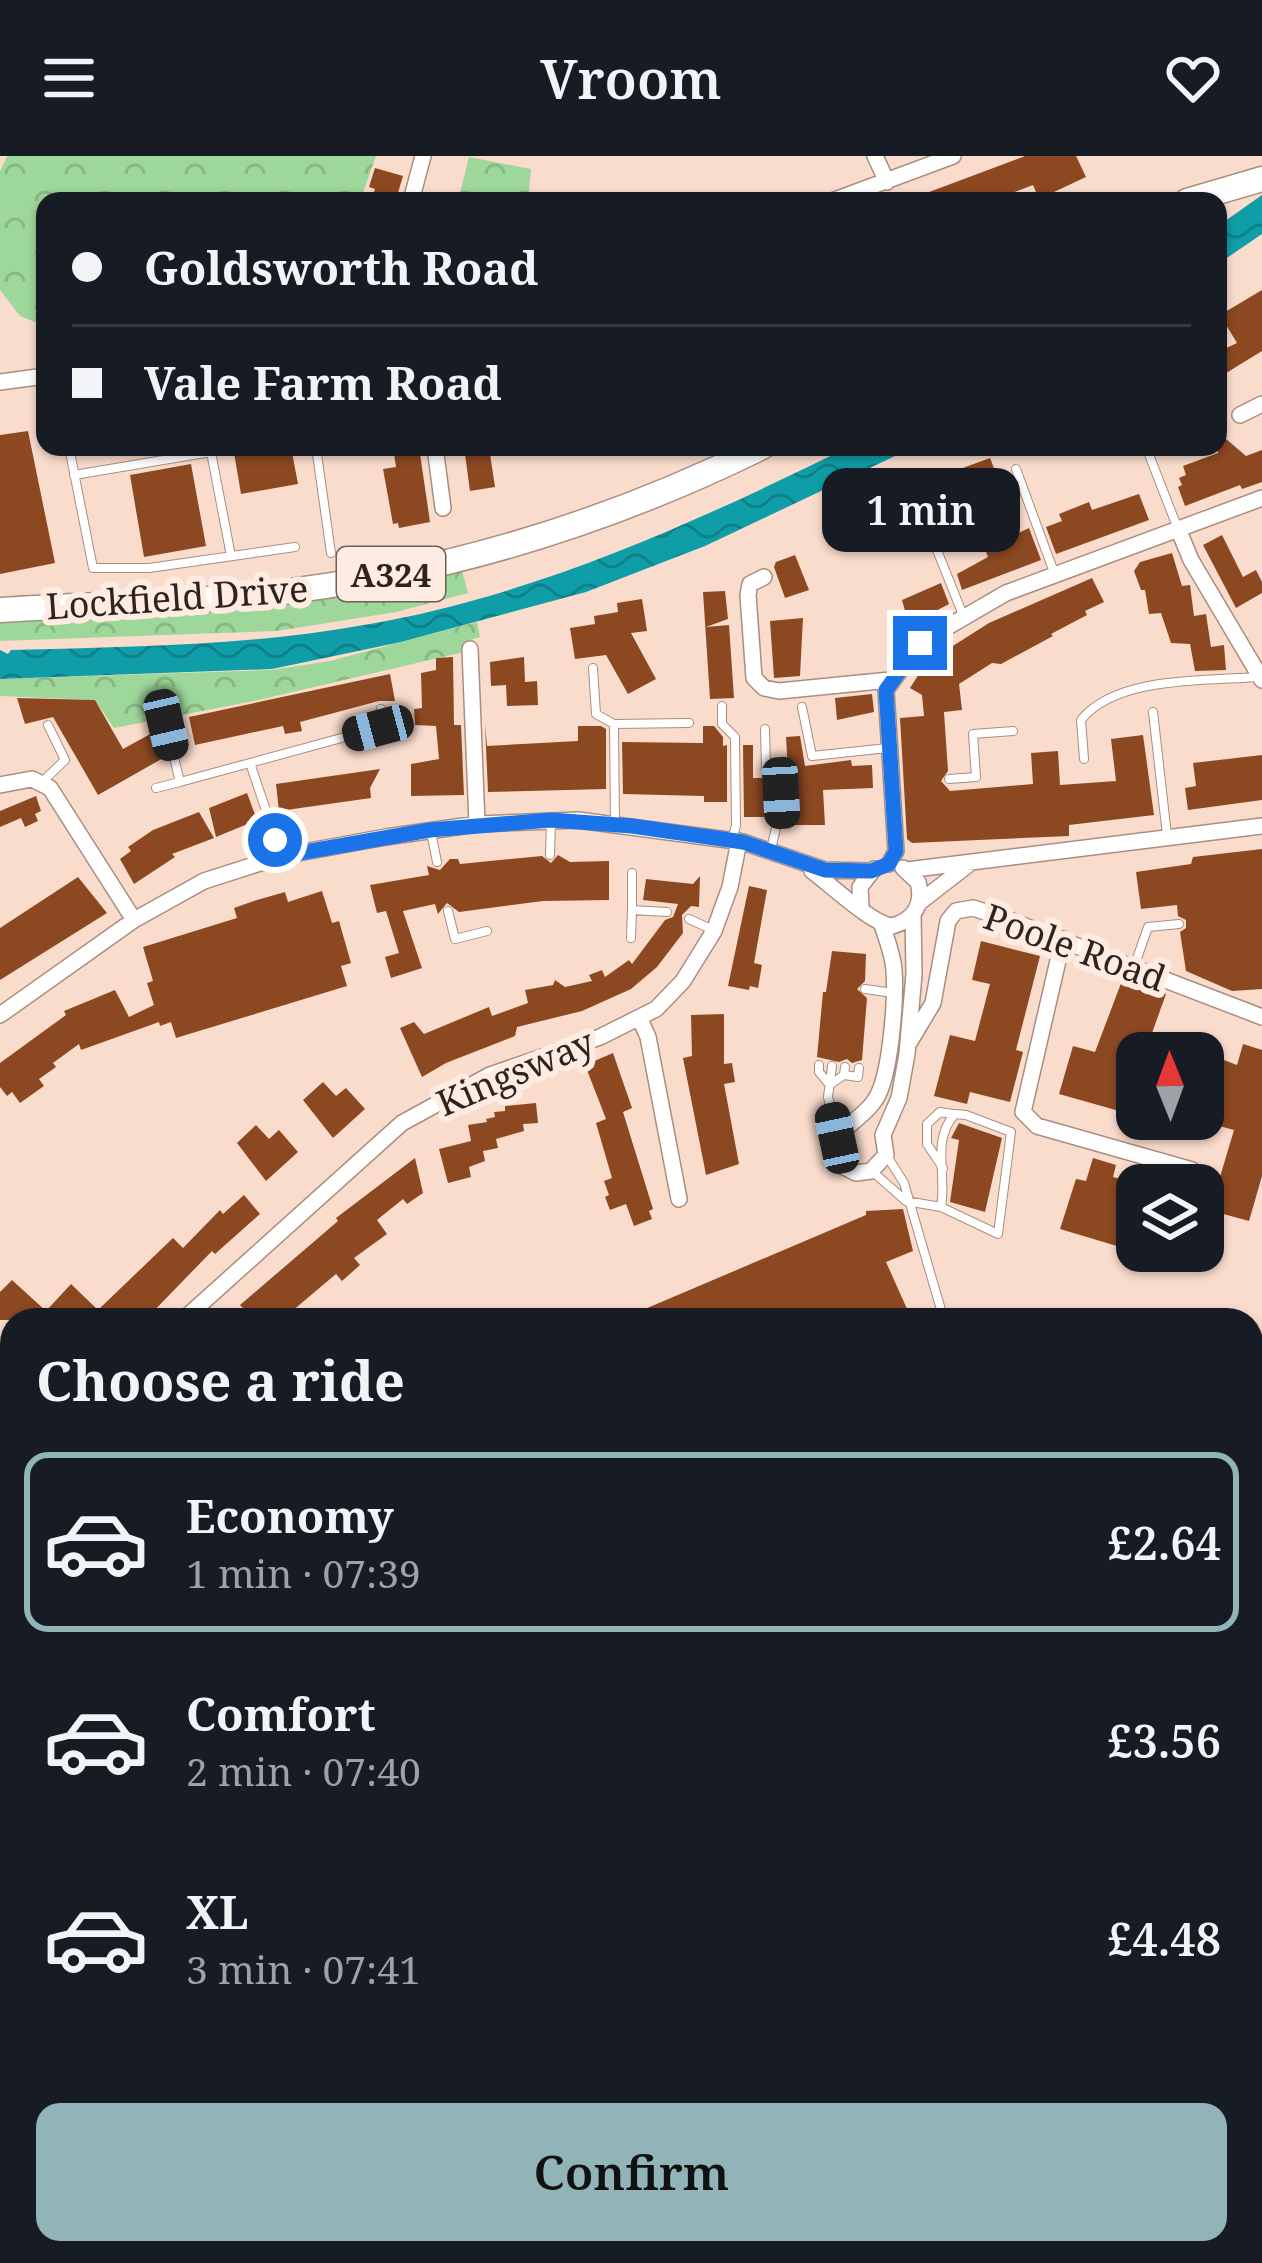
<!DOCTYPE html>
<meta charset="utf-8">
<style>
:root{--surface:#171b24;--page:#242831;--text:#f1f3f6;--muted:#9ea1a6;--line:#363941;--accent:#90b4b8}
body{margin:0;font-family:"Noto Serif",serif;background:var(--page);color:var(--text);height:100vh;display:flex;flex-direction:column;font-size:45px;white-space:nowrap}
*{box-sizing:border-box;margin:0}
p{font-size:39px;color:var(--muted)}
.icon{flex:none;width:66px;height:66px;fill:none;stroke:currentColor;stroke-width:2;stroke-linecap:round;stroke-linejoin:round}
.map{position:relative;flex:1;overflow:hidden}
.panel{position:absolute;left:0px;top:1152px;width:1263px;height:957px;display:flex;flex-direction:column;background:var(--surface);border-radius:36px 36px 0 0;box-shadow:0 3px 9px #0004}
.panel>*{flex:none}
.hud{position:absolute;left:36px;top:36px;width:1191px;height:264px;border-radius:24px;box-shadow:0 3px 9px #0004;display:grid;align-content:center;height:264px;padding:0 36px;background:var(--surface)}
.needle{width:78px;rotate:359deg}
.tools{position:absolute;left:1116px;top:876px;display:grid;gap:24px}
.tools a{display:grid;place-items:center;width:108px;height:108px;border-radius:24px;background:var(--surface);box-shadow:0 3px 9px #0004;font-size:60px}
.end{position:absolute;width:54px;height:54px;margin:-27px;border:15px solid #1a73e8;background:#fff;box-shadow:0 0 0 6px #fff}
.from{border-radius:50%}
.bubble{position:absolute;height:84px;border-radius:24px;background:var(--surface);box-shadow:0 3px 9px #0004;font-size:39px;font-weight:600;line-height:84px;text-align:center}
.car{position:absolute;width:36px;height:72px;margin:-36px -18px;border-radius:15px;box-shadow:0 0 9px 3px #0007;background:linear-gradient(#222 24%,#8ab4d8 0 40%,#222 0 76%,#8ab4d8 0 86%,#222 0)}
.hud b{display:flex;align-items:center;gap:42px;height:114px;font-size:45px}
.hud b+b{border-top:3px solid var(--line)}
.hud i{width:30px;height:30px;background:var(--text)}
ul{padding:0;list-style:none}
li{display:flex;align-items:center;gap:36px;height:180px;margin:0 24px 18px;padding:0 12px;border:6px solid transparent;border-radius:24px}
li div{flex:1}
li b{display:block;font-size:45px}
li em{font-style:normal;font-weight:600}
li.current{border-color:var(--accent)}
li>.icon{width:108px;height:108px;stroke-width:1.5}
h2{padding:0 36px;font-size:54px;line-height:144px}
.button{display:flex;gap:24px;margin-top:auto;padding:24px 36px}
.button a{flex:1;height:138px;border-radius:24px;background:var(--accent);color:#111;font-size:48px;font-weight:600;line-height:138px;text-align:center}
header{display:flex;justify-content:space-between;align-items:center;height:156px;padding:0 36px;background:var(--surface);font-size:54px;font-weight:600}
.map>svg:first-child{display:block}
.forest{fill:url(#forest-crowns)}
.water{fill:url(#water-waves)}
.building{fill:#8c4821}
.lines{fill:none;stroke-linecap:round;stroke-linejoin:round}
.lane-casing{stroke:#a98e80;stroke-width:10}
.street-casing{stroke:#a98e80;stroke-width:18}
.primary-casing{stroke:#a98e80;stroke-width:27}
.lane{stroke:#fff;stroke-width:8}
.street{stroke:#fff;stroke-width:15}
.primary{stroke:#fff;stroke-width:24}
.rail{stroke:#5c4d46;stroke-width:6;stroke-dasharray:15 15;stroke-linecap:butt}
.route{stroke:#1a73e8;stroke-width:15}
.labels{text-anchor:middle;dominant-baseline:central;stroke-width:12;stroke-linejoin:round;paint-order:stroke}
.shield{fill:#feece3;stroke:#6c5f59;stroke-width:3}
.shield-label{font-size:33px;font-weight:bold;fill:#2e231e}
.street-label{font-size:36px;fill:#2e231e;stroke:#feece3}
</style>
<header><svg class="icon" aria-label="menu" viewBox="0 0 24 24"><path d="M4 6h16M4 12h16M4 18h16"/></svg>Vroom<svg class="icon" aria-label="heart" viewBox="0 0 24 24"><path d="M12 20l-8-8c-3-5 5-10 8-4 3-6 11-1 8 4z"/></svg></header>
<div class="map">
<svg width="1262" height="2107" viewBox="0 0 1262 2107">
<defs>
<pattern id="forest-crowns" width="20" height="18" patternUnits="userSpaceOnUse" patternTransform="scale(3)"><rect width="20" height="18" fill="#9dd799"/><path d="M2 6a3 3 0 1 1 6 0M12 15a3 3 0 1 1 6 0" fill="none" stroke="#88b883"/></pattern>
<pattern id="water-waves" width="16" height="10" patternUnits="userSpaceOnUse" patternTransform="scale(3)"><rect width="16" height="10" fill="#0f9ea7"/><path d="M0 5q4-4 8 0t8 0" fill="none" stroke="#0f8087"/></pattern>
</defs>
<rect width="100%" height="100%" fill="#fadccd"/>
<path class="forest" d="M7 0H376L360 45H45V170L20 160 0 134V15Z
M469 1 531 13 528 45H458Z
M461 410 468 437 396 456 277 475 0 485V464L236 455 311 445Z
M477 466 480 481 466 485 464 496 254 545 114 572 95 544 0 540V523L272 514 330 505Z"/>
<path class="water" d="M1262 39V78L1218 108V70Z
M849 291H914L705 390 586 436 401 486 272 513 0 523V494L8 498 11 494C129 491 247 490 364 469 535 440 694 367 849 291Z"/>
<path class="building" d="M1025 0H1076L1086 21 1039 43 1033 29 991 45H905Z
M375 12 403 20 397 40 392 38 390 45H371L375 33 369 31Z
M1262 134V195L1218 222V196L1237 187 1220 159Z
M28 275 55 407 0 418V279Z
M1218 276 1246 300 1262 294V326L1242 333 1240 329 1185 350 1178 331 1182 329 1179 322 1186 319 1183 310 1218 297Z
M233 291H291L298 328 241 338Z
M393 291H419L430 366 399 372 398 367 393 368 383 313 396 311Z
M464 291H489L495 331 470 335Z
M990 302 999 325 900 369 906 382 885 391 867 347Z
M191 308 206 390 144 401 130 319Z
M1139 338 1149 364 1056 398 1046 371 1062 365 1059 358 1089 346 1092 354Z
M1029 372 1041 404 962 434 957 418 988 401 985 393Z
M1222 379 1243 421 1256 414 1262 426V437L1236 452 1203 389Z
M1172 397 1182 430 1190 429 1194 460 1206 458 1211 491 1224 489 1226 514 1195 515 1190 488 1171 487 1161 457 1149 458 1145 434H1141L1134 415 1140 406Z
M795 399 809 434 785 442 774 411 776 406Z
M1092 422 1104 446 1085 455 1087 459 1051 478 1053 480 1001 508 992 507 959 528 962 554 944 556 948 615 941 625 950 635 1033 628 1031 597 1058 595 1060 629 1116 625 1111 583 1143 579 1154 659 1069 669V680L912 687 907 683 900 562 924 560 922 539 910 532 926 507 989 467Z
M941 427 949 448 909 469 902 444Z
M725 435 728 463 706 471 729 469 734 542 710 543 703 436Z
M642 443 647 475 631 477 656 523 628 538 606 499 575 503 570 472 595 468 594 460 618 456 617 447Z
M803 462 800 520 774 522 770 465Z
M453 501 454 569H461L464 639 411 640V608L439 603 436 570 415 569 414 553 422 552 421 517 436 514V502Z
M524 501 525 526 537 525 538 549 507 550 506 529 491 530 490 506Z
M390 518 395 545H379L300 566 302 575 285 578 283 570 195 589 189 561Z
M872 538 874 556 837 564 835 542Z
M17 542 95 544 123 593 154 576 165 601 98 639 53 561 25 568Z
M485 568 487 590 578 585V570H601L606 573V633L488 636Z
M703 570H714L723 581V590L727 589V646H704V640L623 638 622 586 703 587Z
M800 580 805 610 851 604 852 610 872 609 873 632 823 634 825 669H791L786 581Z
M743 589H753V622H772L770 661H744Z
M1262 599V644L1188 654 1185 632 1196 630 1193 607Z
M380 613 370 632 371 642 279 655 276 628Z
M247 637 257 664 216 681 209 652Z
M36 640 41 655 35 658 38 665 25 671 21 662 0 671V655Z
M199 656 214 682 172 698 175 701 134 728 120 703 131 695 128 691 153 674Z
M1262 693V833L1232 835 1186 815 1180 776 1186 772V764L1178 760 1177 749 1141 753 1136 716 1191 708 1193 701Z
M558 699 570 706 609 705V744L543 745 459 756 447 747 438 758 435 748 403 755 422 812 391 822 385 801 399 797 386 755 377 757 370 729 429 719 427 710 440 714 450 703H458L460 708 542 700 551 707Z
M700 720 699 751 691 750 682 759 683 777 657 811 631 833 582 855 517 871 515 880 446 907 422 921 400 872 414 866 424 878 489 851 492 860 528 847 525 834 553 829 555 824 565 831 592 825 589 819 602 814 605 821 629 804 632 808 665 764 673 761 678 748 643 744 646 723 693 728Z
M78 721 107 757 0 824V772Z
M749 730 767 734 754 807 762 809 758 832 750 830 749 834 728 830Z
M322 735 332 767 339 765 351 807 341 810 347 830 176 882 171 866 160 870 159 866 81 894 79 888 53 907 56 911 39 923 44 930 20 947 12 936 7 940 0 931V907L66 859 64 855 115 834 129 861 154 849 147 827 153 825 143 791 237 762 234 752 257 744 285 736 288 746Z
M981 785 1040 800 1016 894 1023 896 1010 946 970 936 967 948 934 940 950 879 975 885 990 828 972 824Z
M832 795 866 798 865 825 857 833 867 842 862 904 852 907 847 903 839 906 817 901 823 836H826Z
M1123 822 1166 838 1152 877 1201 895 1137 897V960L1059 938 1073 890 1095 896Z
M724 858V908L732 907 735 926 724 928 739 1008 706 1019 683 902 692 900 691 859Z
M1243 888 1262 894V1020L1249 1065 1216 1056 1207 1085H1203V1027L1217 1031 1234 974 1219 970 1222 958 1203 951V896L1237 909Z
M613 897 632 952 623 956 653 1053 649 1055 652 1063 634 1070 626 1048 610 1054 605 1041 609 1039 604 1025 612 1022 596 967 606 963 587 914 594 911 592 906Z
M323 926 336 940 346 932 365 953 333 982 303 944Z
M536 947 538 967 523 968 524 975 496 983 498 992 483 995 485 1005 469 1011 471 1021 448 1027 439 993 471 985 468 969 487 966 486 963 495 961 494 956 505 955V950Z
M959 967 1002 982 985 1056 950 1046 959 984 951 982Z
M256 969 269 983 279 974 298 996 266 1025 237 987Z
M415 1002 423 1037 407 1048 403 1043 377 1064 387 1078 354 1102 360 1109 342 1125 336 1118 285 1161 278 1153 266 1164H228L243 1152 240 1149 338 1065 336 1062Z
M1093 1002 1116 1009 1113 1021 1137 1027V1096L1060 1073 1076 1023 1086 1025Z
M244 1039 260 1058 215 1098 212 1095 145 1164H0V1136L12 1124 46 1155 71 1128 98 1154 173 1082 183 1092 220 1054 223 1058Z
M903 1053 913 1095 886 1106 912 1164H619L866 1059V1055Z"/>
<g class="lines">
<defs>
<path id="lane" d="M69 291 93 412H149L295 391
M316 291 331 397
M1146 291 1178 373
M1016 313 1055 419
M74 319 211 296 231 400
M933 384 963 459
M593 512 596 558 614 568 689 567
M722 550V568L735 581 736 670 732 682
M802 551 812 600 888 592
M1153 556 1167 679
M614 568 615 668
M166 569 180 626 250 607 281 699
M765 573 766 611H780L782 664H778L771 693
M1084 603 1081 564C1116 520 1206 525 1258 521
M250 607 378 572 381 553
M949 623 976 621 973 578 1013 575
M43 625 65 604 48 569
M156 632 180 626
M431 676 437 706
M550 699 551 666
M632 754V717
M448 755 455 783 487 775
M689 763 713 774
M631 782 632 754 667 756
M1134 811 1148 771 1179 768
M865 833 893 837
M819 909V916L829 928
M832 910 828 941 837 980
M844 919 858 921 859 912
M831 928 844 919 845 911
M887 1000 904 1027 944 1164
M943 1012 927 988V968L940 956 953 958
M873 1016 906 1045 941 1051 998 1078 1011 976 966 959 955 958C931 984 947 1019 941 1051
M1251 1483 1262 1476
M1251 1776 1262 1770
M1251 2057 1262 2047"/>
<path id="street" d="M875 0 887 26
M411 45 423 0
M832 45 953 0
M0 226 45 220
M1240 259 1262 248
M435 291 443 352
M1179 375 1191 404 1262 524
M764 421 750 428 748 439 754 522 764 532 779 535 890 524
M470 493 477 668
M0 629 32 623 50 632 134 764
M889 708 896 695 886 534 920 487 1006 437 1262 342
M907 714 1262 670
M812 715C831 729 872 768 892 770 914 764 924 748 918 726L903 712
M920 746 969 708
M861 751 860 731 874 713
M882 769C887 784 893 799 894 814 896 842 891 921 875 944 863 963 840 969 835 992L842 1010 856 1017 871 1015 886 999 883 979 899 942 907 898 914 818 913 758
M1063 783 1023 956 1037 970 1192 1014
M0 859 134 764 204 725 282 700 386 681 477 668 578 664 743 686 825 714 870 715
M640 863 648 881 679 1043
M909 887 933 847 948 765 956 755 973 752 1004 762 1262 861
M183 1164 402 967 490 919 600 881 656 853 683 825 714 775 730 731 739 685
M0 1330 12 1320
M1251 1644 1262 1638
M0 1874 12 1898
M1251 1902 1262 1891
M390 2097 392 2107
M734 2107 743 2097
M1055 2107 1064 2097"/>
<path id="primary" d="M1187 45 1262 23
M0 454C88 448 177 448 265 438 438 419 606 368 762 291"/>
</defs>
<use href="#lane" class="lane-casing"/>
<use href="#street" class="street-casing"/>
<use href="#primary" class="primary-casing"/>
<use href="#lane" class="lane"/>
<use href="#street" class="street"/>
<use href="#primary" class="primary"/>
<path class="rail" d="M1251 1198 1262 1191
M1251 1225 1262 1218
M0 1996 12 1989
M0 2027 12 2021
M537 2107 543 2097"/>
</g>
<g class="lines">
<path class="route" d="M275 684 282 700 430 674 551 664 632 670 743 686 825 714 871 715 889 708 896 695 886 534 920 487"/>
</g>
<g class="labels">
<rect class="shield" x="337" y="391" width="108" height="54" rx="9"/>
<g class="shield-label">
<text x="391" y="418">A324</text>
</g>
<g class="street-label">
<text transform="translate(177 441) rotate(-4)">Lockfield Drive</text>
<text transform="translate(1075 791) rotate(20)">Poole Road</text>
<text transform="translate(515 916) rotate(-23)">Kingsway</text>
</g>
</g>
</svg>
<div class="tools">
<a><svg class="needle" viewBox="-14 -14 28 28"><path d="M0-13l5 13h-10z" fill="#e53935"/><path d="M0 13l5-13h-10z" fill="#9ea1a6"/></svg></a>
<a><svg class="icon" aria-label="layers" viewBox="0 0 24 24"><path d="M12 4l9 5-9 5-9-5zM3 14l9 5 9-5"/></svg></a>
</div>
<i class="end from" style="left:275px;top:684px"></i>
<i class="end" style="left:920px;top:487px"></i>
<div class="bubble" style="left:822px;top:312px;width:198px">1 min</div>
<i class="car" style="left:166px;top:569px;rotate:167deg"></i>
<i class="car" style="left:378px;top:572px;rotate:255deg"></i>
<i class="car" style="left:781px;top:637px;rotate:177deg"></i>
<i class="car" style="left:837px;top:982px;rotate:348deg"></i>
<div class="hud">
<b><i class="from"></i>Goldsworth Road</b>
<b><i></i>Vale Farm Road</b>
</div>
<section class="panel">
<h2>Choose a ride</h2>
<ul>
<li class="current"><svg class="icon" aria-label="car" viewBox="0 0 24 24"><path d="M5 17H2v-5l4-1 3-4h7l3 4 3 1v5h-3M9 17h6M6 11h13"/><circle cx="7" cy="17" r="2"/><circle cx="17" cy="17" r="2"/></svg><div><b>Economy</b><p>1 min · 07:39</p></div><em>£2.64</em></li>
<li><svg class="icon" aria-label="car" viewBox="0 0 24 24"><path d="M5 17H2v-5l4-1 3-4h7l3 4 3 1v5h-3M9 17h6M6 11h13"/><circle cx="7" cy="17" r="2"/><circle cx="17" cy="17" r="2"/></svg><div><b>Comfort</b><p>2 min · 07:40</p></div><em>£3.56</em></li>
<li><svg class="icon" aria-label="car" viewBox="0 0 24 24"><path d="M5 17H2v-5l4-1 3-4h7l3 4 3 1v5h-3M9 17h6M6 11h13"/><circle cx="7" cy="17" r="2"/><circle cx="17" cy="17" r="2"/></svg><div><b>XL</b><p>3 min · 07:41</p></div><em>£4.48</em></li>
</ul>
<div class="button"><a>Confirm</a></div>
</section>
</div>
